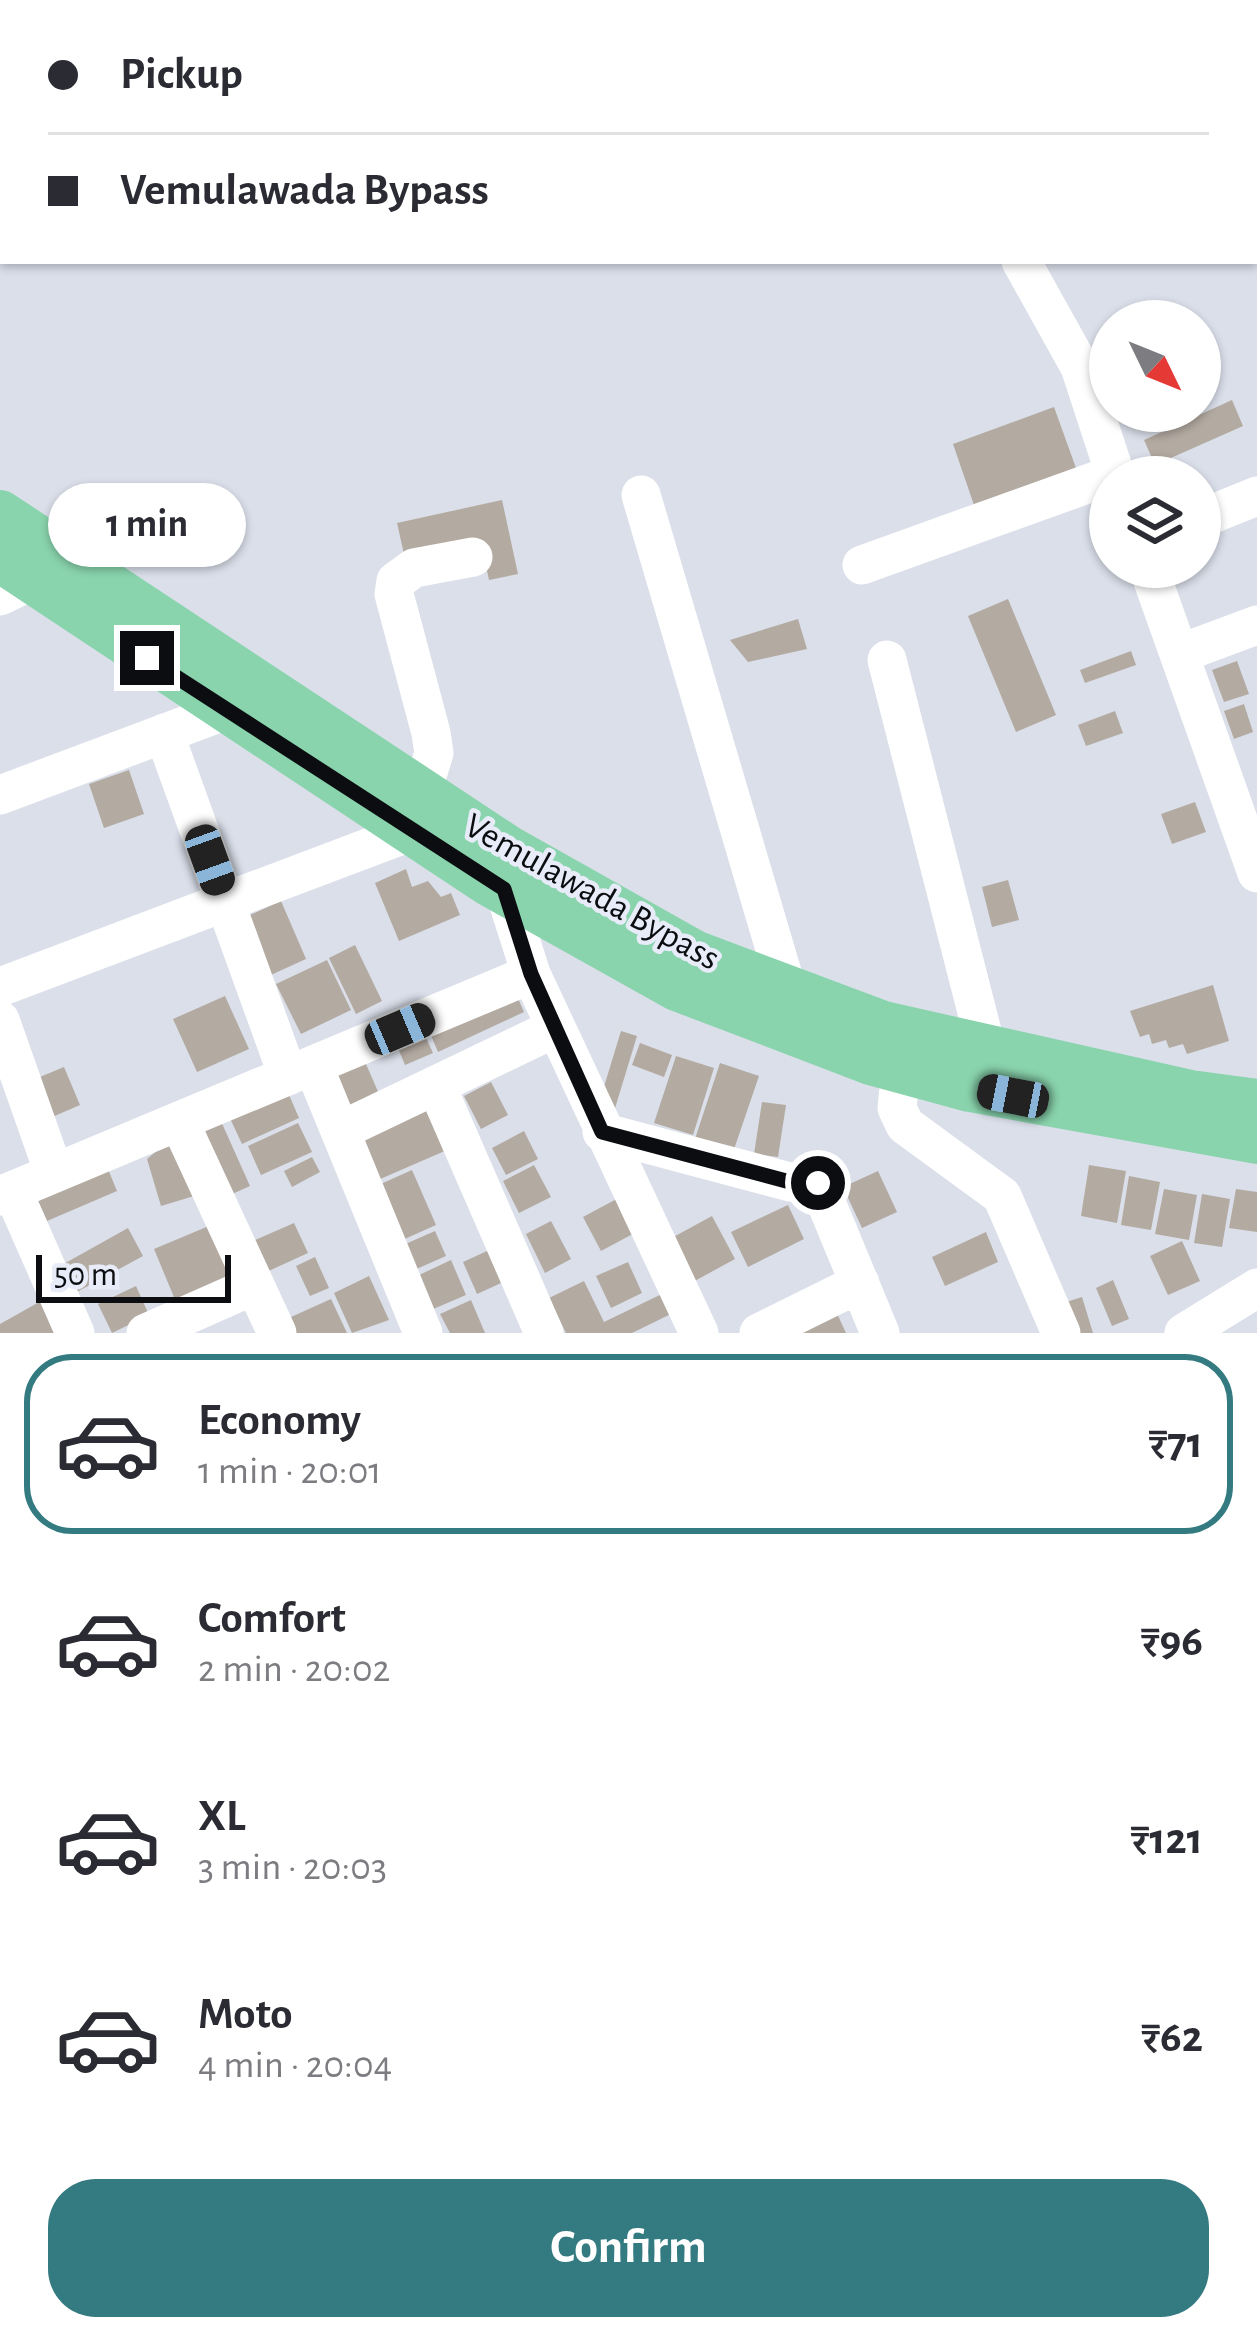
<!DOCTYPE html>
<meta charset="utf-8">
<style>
:root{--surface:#fff;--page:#f7f7f7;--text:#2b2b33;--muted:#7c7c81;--line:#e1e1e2;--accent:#337b81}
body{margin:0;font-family:"Alegreya Sans",sans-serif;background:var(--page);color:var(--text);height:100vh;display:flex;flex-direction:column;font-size:45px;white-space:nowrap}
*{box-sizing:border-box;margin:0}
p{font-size:39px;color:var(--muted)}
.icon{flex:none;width:66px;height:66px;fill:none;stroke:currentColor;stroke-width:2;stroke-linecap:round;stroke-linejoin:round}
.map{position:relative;height:1333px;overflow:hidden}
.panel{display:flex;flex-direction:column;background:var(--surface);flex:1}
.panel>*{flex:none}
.top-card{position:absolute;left:0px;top:0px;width:1257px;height:264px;box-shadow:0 3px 9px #0004;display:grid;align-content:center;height:264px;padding:0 48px;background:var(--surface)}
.needle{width:78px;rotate:133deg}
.controls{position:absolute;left:1089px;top:300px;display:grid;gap:24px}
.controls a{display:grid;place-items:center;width:132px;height:132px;border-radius:50%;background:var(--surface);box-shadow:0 3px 9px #0004;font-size:60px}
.scale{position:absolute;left:36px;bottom:30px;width:195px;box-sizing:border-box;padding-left:12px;border:6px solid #0b0d11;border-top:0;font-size:33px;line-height:42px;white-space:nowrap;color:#0b0d11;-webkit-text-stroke:9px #e7ecf8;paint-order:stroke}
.end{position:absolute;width:54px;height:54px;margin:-27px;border:15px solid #0b0d11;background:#fff;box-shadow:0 0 0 6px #fff}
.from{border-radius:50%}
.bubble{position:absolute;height:84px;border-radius:42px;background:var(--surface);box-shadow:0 3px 9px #0004;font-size:39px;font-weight:600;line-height:84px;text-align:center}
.car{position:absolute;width:36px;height:72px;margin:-36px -18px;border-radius:15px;box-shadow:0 0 9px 3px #0007;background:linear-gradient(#222 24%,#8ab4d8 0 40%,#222 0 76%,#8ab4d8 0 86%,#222 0)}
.top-card b{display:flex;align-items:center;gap:42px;height:114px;font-size:45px}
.top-card b+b{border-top:3px solid var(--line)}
.top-card i{width:30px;height:30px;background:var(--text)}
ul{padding:21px 0 0;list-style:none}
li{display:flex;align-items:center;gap:36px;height:180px;margin:0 24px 18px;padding:0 24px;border:6px solid transparent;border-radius:48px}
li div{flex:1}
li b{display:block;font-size:45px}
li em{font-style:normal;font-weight:600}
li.on{border-color:var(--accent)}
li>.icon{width:108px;height:108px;stroke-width:1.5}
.cta{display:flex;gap:24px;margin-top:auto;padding:24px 48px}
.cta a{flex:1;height:138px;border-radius:48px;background:var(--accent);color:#fff;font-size:48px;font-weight:600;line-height:138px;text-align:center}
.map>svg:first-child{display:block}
.building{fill:#b3aaa1}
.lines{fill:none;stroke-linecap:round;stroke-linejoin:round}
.minor{stroke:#fff;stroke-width:39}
.major{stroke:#89d4ad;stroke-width:48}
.route{stroke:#0b0d11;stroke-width:15}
.labels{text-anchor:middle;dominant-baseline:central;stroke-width:9;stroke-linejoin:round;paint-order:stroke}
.street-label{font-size:36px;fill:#0b0d11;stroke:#e7ecf8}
</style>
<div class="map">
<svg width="1257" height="1333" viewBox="0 0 1257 1333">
<rect width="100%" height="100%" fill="#dadfea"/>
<path class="building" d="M1232 400 1243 426 1155 465 1144 440Z
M1054 407 1076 468 974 505 953 444Z
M502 500 518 574 489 580 482 547 406 563 397 523Z
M1008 599 1056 715 1016 732 968 616Z
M798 619 807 649 748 662 730 640Z
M1131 651 1136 665 1085 683 1080 670Z
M1237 661 1249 694 1224 702 1212 670Z
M1244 704 1253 732 1234 739 1224 711Z
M1115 711 1123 733 1086 746 1078 725Z
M129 770 144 814 104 828 89 784Z
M1195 802 1206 832 1172 844 1161 814Z
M406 869 412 887 428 881 441 897 451 893 460 915 399 941 375 883Z
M1008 880 1019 920 992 927 982 887Z
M281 901 306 959 262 979 237 921Z
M355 945 382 1001 356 1014 329 958Z
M327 960 351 1010 301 1034 276 984Z
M1213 985 1229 1041 1187 1054 1183 1044 1169 1048 1166 1040 1152 1044 1149 1034 1140 1037 1130 1011Z
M513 987 524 1012 438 1052 427 1026Z
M225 996 249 1049 197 1072 173 1019Z
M422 1029 433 1053 405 1065 395 1041Z
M621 1031 637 1036 612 1118 596 1113Z
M640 1043 672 1055 664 1077 632 1065Z
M362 1055 383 1103 343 1121 322 1072Z
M676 1056 714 1068 693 1135 654 1123Z
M720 1063 759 1076 730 1161 692 1148Z
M64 1067 80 1105 43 1121 28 1082Z
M491 1082 508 1115 481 1129 464 1096Z
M286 1088 299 1118 242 1144 228 1114Z
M426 1100 447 1150 378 1180 357 1131Z
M762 1102 786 1105 778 1157 754 1154Z
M220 1119 250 1186 221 1199 191 1132Z
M298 1123 312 1152 261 1175 248 1146Z
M524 1131 538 1159 506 1175 492 1148Z
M175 1136 194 1196 161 1206 147 1159Z
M312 1157 320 1172 292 1187 284 1171Z
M534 1165 551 1197 519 1213 503 1181Z
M1089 1165 1126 1171 1117 1223 1081 1216Z
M108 1169 117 1191 47 1221 37 1199Z
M412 1170 436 1225 398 1242 374 1187Z
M878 1171 897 1212 862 1228 843 1187Z
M1129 1176 1160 1182 1151 1230 1121 1225Z
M1164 1189 1197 1195 1189 1240 1155 1234Z
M1236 1189 1257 1192V1232L1229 1228Z
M1202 1194 1230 1199 1222 1247 1194 1243Z
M624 1195 642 1229 601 1251 583 1217Z
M788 1205 804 1239 748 1267 731 1232Z
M712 1216 735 1259 691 1283 668 1240Z
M551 1221 571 1259 545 1273 526 1234Z
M216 1223 238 1276 176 1302 154 1249Z
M294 1223 308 1253 262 1274 248 1243Z
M128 1228 143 1256 75 1293 60 1266Z
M435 1231 446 1256 412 1271 401 1246Z
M986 1232 998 1262 945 1286 932 1257Z
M1182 1241 1200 1281 1168 1295 1150 1256Z
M498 1246 512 1278 477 1294 463 1262Z
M315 1257 329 1288 310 1296 296 1266Z
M451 1260 466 1295 431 1310 417 1276Z
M628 1262 642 1293 611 1308 596 1276Z
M369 1276 389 1320 352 1333 334 1293Z
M1113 1280 1129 1319 1112 1326 1096 1288Z
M584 1281 604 1322 666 1292 675 1312 632 1333H566L549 1298Z
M136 1286 149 1315 112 1333 98 1304Z
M1082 1297 1093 1333H1066L1057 1305Z
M331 1299 347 1333H285L280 1322Z
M471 1300 485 1333H450L440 1314Z
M41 1301 54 1333H0V1324Z
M834 1307 846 1333H786Z"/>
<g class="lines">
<path class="minor" d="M0 54 3 56
M1254 214H1257
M1021 261 1080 367 1116 477
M641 495 788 993
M1200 519 1257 496
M862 565 1115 474
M1148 567 1257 873
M0 596 33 580
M1179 654 1257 625
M887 660 987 1051
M164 733 288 1076
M0 795 224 711
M421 795 434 753 431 733 394 594 396 581 414 568 473 557
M504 889 531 974 699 1333
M0 987 410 832
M0 1020 54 1173
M313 1065 423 1333
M901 1069 897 1108 905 1125 1002 1196 1061 1333
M436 1085 544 1333
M179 1121 277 1333
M342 1130 555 1028
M602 1132 790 1182 818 1183 880 1333
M13 1192 75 1333
M0 1196 531 974
M146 1333 255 1285
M759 1333 860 1283
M1184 1333 1257 1288"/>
<path class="major" d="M0 514 509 850 694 954 883 1025 1190 1094 1257 1103
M0 558 489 882 677 987 871 1061 970 1088 1257 1140"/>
</g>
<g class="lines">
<path class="route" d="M147 658 504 889 531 974 602 1132 790 1182 818 1183"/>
</g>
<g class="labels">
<g class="street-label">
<text transform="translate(592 892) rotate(29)">Vemulawada Bypass</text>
</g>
</g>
</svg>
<div class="controls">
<a><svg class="needle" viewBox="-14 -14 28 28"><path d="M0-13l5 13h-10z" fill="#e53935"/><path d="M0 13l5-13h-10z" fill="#7c7c81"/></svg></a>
<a><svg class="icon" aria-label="layers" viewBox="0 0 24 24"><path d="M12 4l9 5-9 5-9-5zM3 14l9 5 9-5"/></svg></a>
</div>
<div class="scale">50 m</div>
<i class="end from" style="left:818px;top:1183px"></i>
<i class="end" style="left:147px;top:658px"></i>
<div class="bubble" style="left:48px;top:483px;width:198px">1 min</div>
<i class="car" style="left:210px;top:860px;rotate:160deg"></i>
<i class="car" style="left:400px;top:1029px;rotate:67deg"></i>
<i class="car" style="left:1013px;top:1096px;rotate:281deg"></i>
<div class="top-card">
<b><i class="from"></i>Pickup</b>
<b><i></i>Vemulawada Bypass</b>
</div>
</div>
<section class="panel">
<ul>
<li class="on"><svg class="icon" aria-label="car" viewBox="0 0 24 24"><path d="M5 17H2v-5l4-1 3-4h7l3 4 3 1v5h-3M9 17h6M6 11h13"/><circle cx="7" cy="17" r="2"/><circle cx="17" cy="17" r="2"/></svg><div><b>Economy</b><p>1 min · 20:01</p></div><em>₹71</em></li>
<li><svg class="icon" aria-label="car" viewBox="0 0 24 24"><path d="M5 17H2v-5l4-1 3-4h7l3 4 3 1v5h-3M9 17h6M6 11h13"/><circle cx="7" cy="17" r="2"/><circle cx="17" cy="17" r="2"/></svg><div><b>Comfort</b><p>2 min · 20:02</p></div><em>₹96</em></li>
<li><svg class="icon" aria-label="car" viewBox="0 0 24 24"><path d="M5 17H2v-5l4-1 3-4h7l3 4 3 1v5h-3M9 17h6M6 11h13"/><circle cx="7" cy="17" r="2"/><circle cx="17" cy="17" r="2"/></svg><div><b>XL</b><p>3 min · 20:03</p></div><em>₹121</em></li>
<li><svg class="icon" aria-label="car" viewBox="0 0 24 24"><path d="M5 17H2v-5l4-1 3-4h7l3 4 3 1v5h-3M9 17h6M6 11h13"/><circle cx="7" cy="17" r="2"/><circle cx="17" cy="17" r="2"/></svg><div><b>Moto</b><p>4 min · 20:04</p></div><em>₹62</em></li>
</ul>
<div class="cta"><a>Confirm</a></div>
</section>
